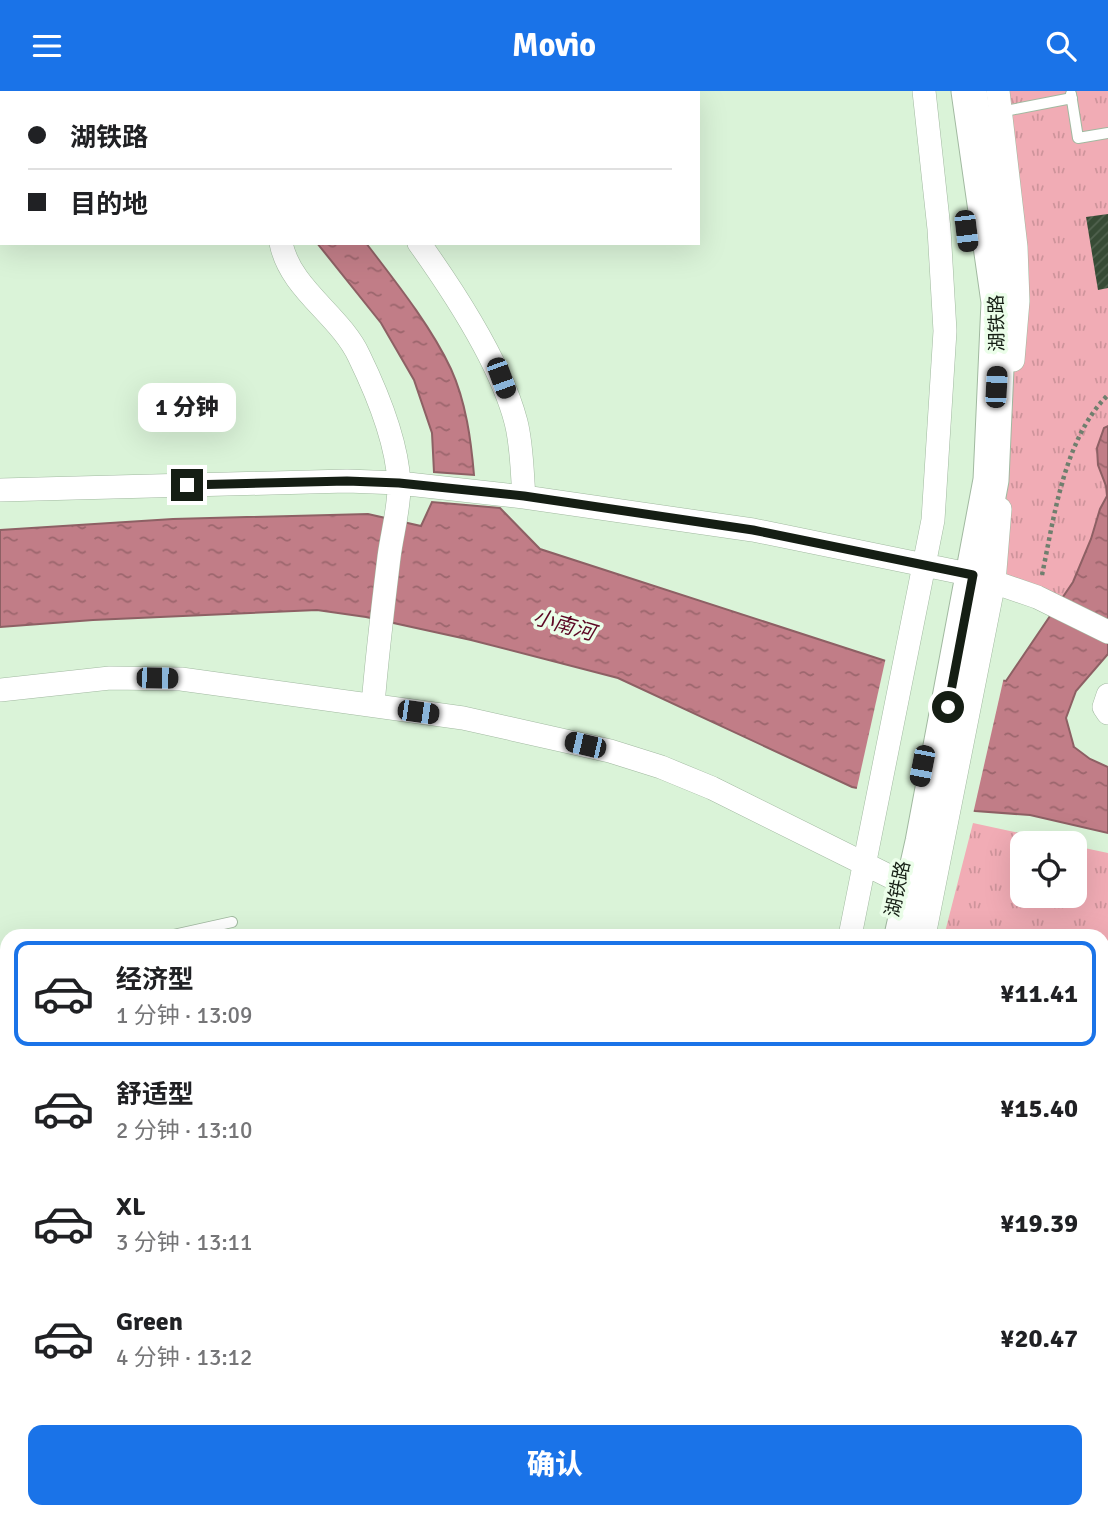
<!DOCTYPE html>
<html lang="zh">
<meta charset="utf-8">
<style>
:root{--surface:#fff;--page:#f6f6f6;--text:#202124;--muted:#757577;--line:#e0e0e0;--accent:#1a73e8}
body{margin:0;font-family:Signika,"Noto Sans SC",sans-serif;background:var(--page);color:var(--text);height:100vh;display:flex;flex-direction:column;font-size:26px;white-space:nowrap}
*{box-sizing:border-box;margin:0}
p{font-size:23px;color:var(--muted)}
.icon{flex:none;width:38px;height:38px;fill:none;stroke:currentColor;stroke-width:2;stroke-linecap:round;stroke-linejoin:round}
.map{position:relative;flex:1;overflow:hidden}
.panel{position:absolute;left:0px;top:838px;width:1110px;height:590px;display:flex;flex-direction:column;background:var(--surface);border-radius:21px 21px 0 0;box-shadow:0 7px 28px #0002}
.panel>*{flex:none}
.banner{position:absolute;left:0px;top:0px;width:700px;height:154px;box-shadow:0 7px 28px #0002;display:grid;align-content:center;height:154px;padding:0 28px;background:var(--surface)}
.buttons{position:absolute;left:1010px;top:740px;display:grid;gap:14px}
.buttons a{display:grid;place-items:center;width:77px;height:77px;border-radius:14px;background:var(--surface);box-shadow:0 7px 28px #0002;font-size:35px}
.end{position:absolute;width:32px;height:32px;margin:-16px;border:9px solid #151e14;background:#fff;box-shadow:0 0 0 4px #fff}
.from{border-radius:50%}
.bubble{position:absolute;height:49px;border-radius:14px;background:var(--surface);box-shadow:0 7px 28px #0002;font-size:23px;font-weight:800;line-height:49px;text-align:center}
.car{position:absolute;width:21px;height:42px;margin:-21px -10px;border-radius:9px;box-shadow:0 0 5px 2px #0007;background:linear-gradient(#222 24%,#8ab4d8 0 40%,#222 0 76%,#8ab4d8 0 86%,#222 0)}
.banner b{display:flex;align-items:center;gap:24px;height:66px;font-size:26px}
.banner b+b{border-top:2px solid var(--line)}
.banner i{width:18px;height:18px;background:var(--text)}
ul{padding:12px 0 0;list-style:none}
li{display:flex;align-items:center;gap:21px;height:105px;margin:0 14px 10px;padding:0 14px;border:4px solid transparent;border-radius:14px}
li div{flex:1}
li b{display:block;font-size:26px}
li em{font-style:normal;font-weight:800}
li.on{border-color:var(--accent)}
li>.icon{width:63px;height:63px;stroke-width:1.5}
.primary-button{display:flex;gap:14px;margin-top:auto;padding:14px 28px}
.primary-button a{flex:1;height:80px;border-radius:14px;background:var(--accent);color:#fff;font-size:28px;font-weight:800;line-height:80px;text-align:center}
header{display:flex;justify-content:space-between;align-items:center;height:91px;padding:0 28px;background:var(--accent);color:#fff;font-size:32px;font-weight:800}
.map>svg:first-child{display:block}
.grass{fill:url(#grass-tufts)}
.water{fill:url(#water-ripples);stroke:#8d6064;stroke-width:2}
.pier{fill:#daf3d8}
.building{fill:url(#building-hatch)}
.lines{fill:none;stroke-linecap:round;stroke-linejoin:round}
.lane-casing{stroke:#a1b9a0;stroke-width:12}
.street-casing{stroke:#a1b9a0;stroke-width:24}
.secondary-casing{stroke:#a1b9a0;stroke-width:33}
.primary-casing{stroke:#a1b9a0;stroke-width:37}
.path{stroke:#6f7f6e;stroke-width:4.5;stroke-dasharray:3.5 3.5;stroke-linecap:butt}
.lane{stroke:#fff;stroke-width:10}
.street{stroke:#fff;stroke-width:23}
.secondary{stroke:#fff;stroke-width:32}
.primary{stroke:#fff;stroke-width:35}
.route{stroke:#151e14;stroke-width:9}
.labels{text-anchor:middle;dominant-baseline:central;stroke-width:7;stroke-linejoin:round;paint-order:stroke}
.street-label{font-size:19px;fill:#151e14;stroke:#ebfee9}
.water-label{font-size:21px;font-style:italic;fill:#5c0723;stroke:#ebfee9}
</style>
<header><svg class="icon" aria-label="menu" viewBox="0 0 24 24"><path d="M4 6h16M4 12h16M4 18h16"/></svg>Movio<svg class="icon" aria-label="search" viewBox="0 0 24 24"><circle cx="10" cy="10" r="6"/><path d="M15 15l6 6"/></svg></header>
<div class="map">
<svg width="1108" height="1427" viewBox="0 0 1108 1427">
<defs>
<pattern id="grass-tufts" width="24" height="20" patternUnits="userSpaceOnUse" patternTransform="scale(1.75)"><rect width="24" height="20" fill="#f1acb5"/><path d="M3 7l-1-3M5 7V3M7 7l1-3M15 17l-1-3M17 17v-4M19 17l1-3" fill="none" stroke="#ce949b"/></pattern>
<pattern id="water-ripples" width="26" height="14" patternUnits="userSpaceOnUse" patternTransform="scale(1.75)"><rect width="26" height="14" fill="#c17d87"/><path d="M2 4q2-2 4 0t4 0M15 11q2-2 4 0t4 0" fill="none" stroke="#9c666d"/></pattern>
<pattern id="building-hatch" width="6" height="6" patternUnits="userSpaceOnUse" patternTransform="scale(1.75)"><rect width="6" height="6" fill="#374b35"/><path d="M-1 1l2-2M0 6l6-6M5 7l2-2" fill="none" stroke="#51624f"/></pattern>
</defs>
<rect width="100%" height="100%" fill="#daf3d8"/>
<path class="grass" d="M998 0H1108V563L1076 600 1066 627 1074 656 1090 668 1108 676V742L1030 724 975 720 852 696 618 587 471 549 366 526 317 519 93 529 0 536V439L173 428 368 423 421 435 432 411 500 417 540 458 895 573 1006 590 1057 516 994 491Z
M973 732 1065 752H1022V805H1074L1075 755 1108 762V1311L1102 1312V845H944Z"/>
<path class="water" d="M317 152H366C395 190 431 235 451 278 466 311 471 349 474 384L434 381 432 342 414 289 381 232Z
M1108 335V563L1076 600 1066 627 1074 656 1090 668 1108 676V742L1030 724 975 720 852 696 618 587 471 549 366 526 317 519 93 529 0 536V439L173 428 368 423 421 435 432 411 500 417 540 458 895 573 1006 590 1073 491 1091 448 1100 418 1107 405 1106 395 1098 374 1097 357 1104 337Z"/>
<path class="pier" d="M886 566 1004 586 973 723 856 701Z"/>
<path class="building" d="M1108 123V197L1098 199 1086 126Z"/>
<g class="lines">
<defs>
<path id="lane" d="M1071 3 1078 47 1108 42
M1000 21 1072 7
M0 79H2
M169 845 232 831
M0 882 7 880
M0 1310H7
M0 1375 7 1340
M637 1421 666 1427"/>
<path id="street" d="M998 0 1016 156 1018 210 1013 269
M281 152C290 198 340 224 359 265 377 302 397 350 399 392 400 415 392 442 389 466 383 515 377 564 373 614
M419 152C454 201 501 273 516 331 522 354 522 381 524 406
M0 399 347 390 399 392 524 406 753 439 973 484 1037 506 1108 541
M0 599 110 587 181 588 463 627 610 660 661 676 712 697 899 790
M1108 604 1104 616 1108 622
M850 845 933 429 945 240 939 138 924 0
M924 845 994 491 1000 418
M852 1421 854 1427"/>
<path id="secondary" d="M1102 1331 1108 1330"/>
<path id="primary" d="M902 845 923 751 991 389 999 211 969 0
M778 1427 779 1421"/>
</defs>
<use href="#lane" class="lane-casing"/>
<use href="#street" class="street-casing"/>
<use href="#secondary" class="secondary-casing"/>
<use href="#primary" class="primary-casing"/>
<path class="path" d="M340 0V2
M397 0 398 2
M1042 484C1054 427 1064 347 1108 304"/>
<use href="#lane" class="lane"/>
<use href="#street" class="street"/>
<use href="#secondary" class="secondary"/>
<use href="#primary" class="primary"/>
</g>
<g class="lines">
<path class="route" d="M187 394 347 390 399 392 524 405 753 439 973 484 948 616"/>
</g>
<g class="labels">
<g class="street-label">
<text transform="translate(997 232) rotate(-91)">湖铁路</text>
<text transform="translate(898 798) rotate(-78)">湖铁路</text>
</g>
<g class="water-label">
<text transform="translate(564 534) rotate(16)">小南河</text>
</g>
</g>
</svg>
<div class="buttons">
<a><svg class="icon" aria-label="locate" viewBox="0 0 24 24"><circle cx="12" cy="12" r="6"/><path d="M12 2v4M12 18v4M2 12h4M18 12h4"/></svg></a>
</div>
<i class="end from" style="left:948px;top:616px"></i>
<i class="end" style="left:187px;top:394px"></i>
<div class="bubble" style="left:138px;top:292px;width:98px">1 分钟</div>
<i class="car" style="left:966px;top:140px;rotate:173deg"></i>
<i class="car" style="left:501px;top:287px;rotate:160deg"></i>
<i class="car" style="left:996px;top:296px;rotate:3deg"></i>
<i class="car" style="left:157px;top:587px;rotate:91deg"></i>
<i class="car" style="left:418px;top:621px;rotate:98deg"></i>
<i class="car" style="left:585px;top:654px;rotate:283deg"></i>
<i class="car" style="left:922px;top:675px;rotate:191deg"></i>
<div class="banner">
<b><i class="from"></i>湖铁路</b>
<b><i></i>目的地</b>
</div>
<section class="panel">
<ul>
<li class="on"><svg class="icon" aria-label="car" viewBox="0 0 24 24"><path d="M5 17H2v-5l4-1 3-4h7l3 4 3 1v5h-3M9 17h6M6 11h13"/><circle cx="7" cy="17" r="2"/><circle cx="17" cy="17" r="2"/></svg><div><b>经济型</b><p>1 分钟 · 13:09</p></div><em>¥11.41</em></li>
<li><svg class="icon" aria-label="car" viewBox="0 0 24 24"><path d="M5 17H2v-5l4-1 3-4h7l3 4 3 1v5h-3M9 17h6M6 11h13"/><circle cx="7" cy="17" r="2"/><circle cx="17" cy="17" r="2"/></svg><div><b>舒适型</b><p>2 分钟 · 13:10</p></div><em>¥15.40</em></li>
<li><svg class="icon" aria-label="car" viewBox="0 0 24 24"><path d="M5 17H2v-5l4-1 3-4h7l3 4 3 1v5h-3M9 17h6M6 11h13"/><circle cx="7" cy="17" r="2"/><circle cx="17" cy="17" r="2"/></svg><div><b>XL</b><p>3 分钟 · 13:11</p></div><em>¥19.39</em></li>
<li><svg class="icon" aria-label="car" viewBox="0 0 24 24"><path d="M5 17H2v-5l4-1 3-4h7l3 4 3 1v5h-3M9 17h6M6 11h13"/><circle cx="7" cy="17" r="2"/><circle cx="17" cy="17" r="2"/></svg><div><b>Green</b><p>4 分钟 · 13:12</p></div><em>¥20.47</em></li>
</ul>
<div class="primary-button"><a>确认</a></div>
</section>
</div>
